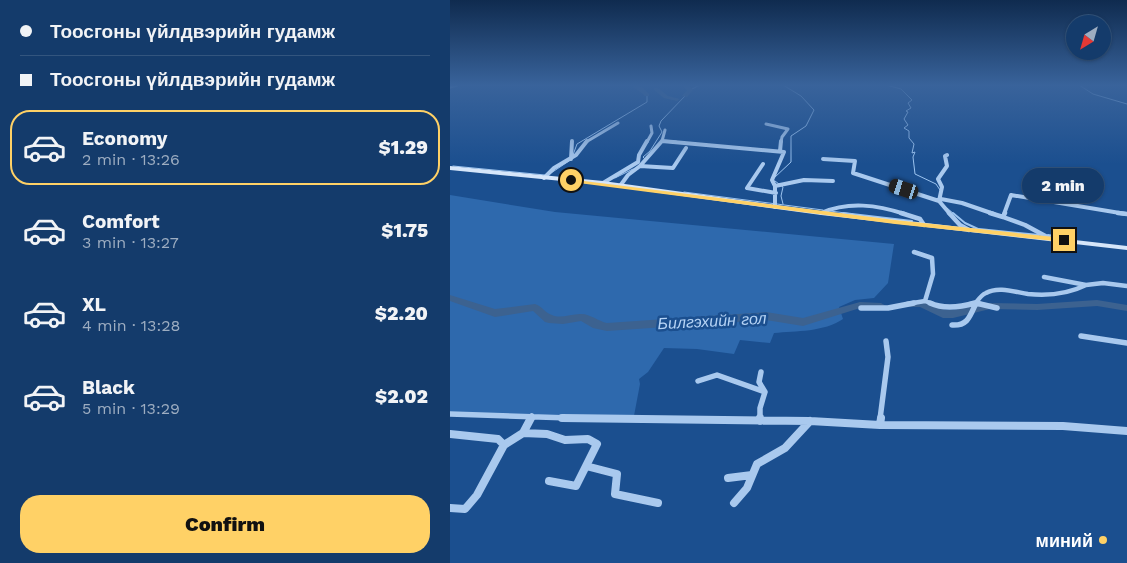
<!DOCTYPE html>
<meta charset="utf-8">
<style>
:root{--surface:#143b6b;--page:#214673;--text:#f1f3f6;--muted:#9dadc1;--line:#33557e;--accent:#ffd166}
body{margin:0;font-family:"Work Sans",sans-serif;background:var(--page);color:var(--text);height:100vh;display:flex;flex-direction:column;font-size:19px;white-space:nowrap}
*{box-sizing:border-box;margin:0}
p{font-size:16px;color:var(--muted)}
.icon{flex:none;width:28px;height:28px;fill:none;stroke:currentColor;stroke-width:2;stroke-linecap:round;stroke-linejoin:round}
.map{position:relative;flex:1;overflow:hidden}
.drawer{display:flex;flex-direction:column;background:var(--surface);width:450px}
.drawer>*{flex:none}
.top-card{display:grid;align-content:center;height:110px;padding:0 20px;background:var(--surface)}
.needle{width:32px;rotate:217deg}
.controls{position:absolute;left:616px;top:15px;display:grid;gap:10px}
.controls a{display:grid;place-items:center;width:45px;height:45px;border-radius:50%;background:var(--surface);box-shadow:0 1px 4px #0004,0 0 0 1px var(--line);font-size:25px}
.end{position:absolute;width:22px;height:22px;margin:-11px;border:6px solid #ffd166;background:#111;box-shadow:0 0 0 2px #111}
.from{border-radius:50%}
.bubble{position:absolute;height:35px;border-radius:18px;background:var(--surface);box-shadow:0 1px 4px #0004,0 0 0 1px var(--line);font-size:16px;font-weight:800;line-height:35px;text-align:center}
.car{position:absolute;width:15px;height:30px;margin:-15px -8px;border-radius:6px;box-shadow:0 0 4px 1px #0007;background:linear-gradient(#222 24%,#8ab4d8 0 40%,#222 0 76%,#8ab4d8 0 86%,#222 0)}
.top-card b{display:flex;align-items:center;gap:18px;height:48px;font-size:19px}
.top-card b+b{border-top:1px solid var(--line)}
.top-card i{width:12px;height:12px;background:var(--text)}
ul{padding:0;list-style:none}
li{display:flex;align-items:center;gap:15px;height:75px;margin:0 10px 8px;padding:0 10px;border:2px solid transparent;border-radius:20px}
li div{flex:1}
li b{display:block;font-size:19px}
li em{font-style:normal;font-weight:800}
li.on{border-color:var(--accent)}
li>.icon{width:45px;height:45px;stroke-width:1.5}
.cta{display:flex;gap:10px;margin-top:auto;padding:10px 20px}
.cta a{flex:1;height:58px;border-radius:20px;background:var(--accent);color:#111;font-size:20px;font-weight:800;line-height:58px;text-align:center}
main{display:flex;flex:1;min-height:0}
.map>svg:first-child{display:block}
.green{fill:#2e69ad}
.lines{fill:none;stroke-linecap:round;stroke-linejoin:round}
.stream-far1{stroke:#9cc4f0;stroke-width:1}
.stream{stroke:#9cc4f0;stroke-width:2}
.river{fill:#3c6290;fill-rule:evenodd}
.minor-far4{stroke:#a9c9ee;stroke-width:3}
.minor-far3{stroke:#a9c9ee;stroke-width:4}
.minor-far2{stroke:#a9c9ee;stroke-width:4.5}
.minor-far1{stroke:#a9c9ee;stroke-width:5.5}
.minor{stroke:#a9c9ee;stroke-width:8}
.secondary{fill:#d6e6fa;fill-rule:evenodd}
.route{fill:#ffd166}
.poi-dot{fill:#ffd166;stroke:#1b4f8f;stroke-width:2}
.labels{text-anchor:middle;dominant-baseline:central;stroke-width:5;stroke-linejoin:round;paint-order:stroke}
.water-label{font-size:16px;font-style:italic;fill:#b5d3f5;stroke:#1b4f8f}
.near-poi-label{font-size:18px;font-weight:bold;fill:#fff;stroke:#1b4f8f;text-anchor:end}
</style>
<main>
<section class="drawer">
<div class="top-card">
<b><i class="from"></i>Тоосгоны үйлдвэрийн гудамж</b>
<b><i></i>Тоосгоны үйлдвэрийн гудамж</b>
</div>
<ul>
<li class="on"><svg class="icon" aria-label="car" viewBox="0 0 24 24"><path d="M5 17H2v-5l4-1 3-4h7l3 4 3 1v5h-3M9 17h6M6 11h13"/><circle cx="7" cy="17" r="2"/><circle cx="17" cy="17" r="2"/></svg><div><b>Economy</b><p>2 min · 13:26</p></div><em>$1.29</em></li>
<li><svg class="icon" aria-label="car" viewBox="0 0 24 24"><path d="M5 17H2v-5l4-1 3-4h7l3 4 3 1v5h-3M9 17h6M6 11h13"/><circle cx="7" cy="17" r="2"/><circle cx="17" cy="17" r="2"/></svg><div><b>Comfort</b><p>3 min · 13:27</p></div><em>$1.75</em></li>
<li><svg class="icon" aria-label="car" viewBox="0 0 24 24"><path d="M5 17H2v-5l4-1 3-4h7l3 4 3 1v5h-3M9 17h6M6 11h13"/><circle cx="7" cy="17" r="2"/><circle cx="17" cy="17" r="2"/></svg><div><b>XL</b><p>4 min · 13:28</p></div><em>$2.20</em></li>
<li><svg class="icon" aria-label="car" viewBox="0 0 24 24"><path d="M5 17H2v-5l4-1 3-4h7l3 4 3 1v5h-3M9 17h6M6 11h13"/><circle cx="7" cy="17" r="2"/><circle cx="17" cy="17" r="2"/></svg><div><b>Black</b><p>5 min · 13:29</p></div><em>$2.02</em></li>
</ul>
<div class="cta"><a>Confirm</a></div>
</section>
<div class="map">
<svg width="677" height="563" viewBox="0 0 677 563">
<rect width="100%" height="100%" fill="#1b4f8f"/>
<path class="green" d="M0 195 105 212 444 244 438 283 424 298 405 300 389 307 393 319C374 332 346 331 324 333L320 343 290 340 284 354 247 349 214 348 198 372 189 379 190 384 183 421 0 413Z"/>
<g class="lines">
<path class="stream-far1" d="M436 85 451 89 462 100 458 103 461 108 456 111 458 112 454 119 458 125 454 128 459 131V138L464 144 462 153 465 152 463 157 465 174 486 184 490 190
M629 85 643 94 677 104
M242 89 250 85
M123 155 127 144 197 102V95
M195 159 193 157 200 151 212 132 209 126 211 121 235 96
M3 166 95 175
M101 173 122 159
M165 178 183 169
M324 178 341 162V136L356 126 364 110 351 96 333 85
M325 181 333 187 331 196 333 204
M234 192 373 210
M497 208 504 214
M380 211 403 214"/>
<path class="stream" d="M393 213 462 221
M503 213 515 223 528 229
M529 229 589 235
M598 235 616 238"/>
<path class="river" d="M186 85 193 88 199 94V96H195C191 92 187 90 183 87Z
M232 85H238L243 90 237 97 232 96 237 90Z
M204 88H208L218 96 230 99 227 101 214 98 204 90Z
M0 295 45 309 85 304C92 306 95 313 102 315 110 319 121 314 130 314 139 313 148 321 157 323L316 312 353 318 410 302 431 303 436 306 431 309 410 308 353 326 316 320 157 331 143 328 131 321 113 324 99 323 95 322 83 311 45 317 0 301Z
M471 300 495 310H503L540 303 587 304 647 300 677 305V311L647 306 587 310 540 309 503 318H493L470 307H460L455 304 456 302Z"/>
<path class="minor-far4" d="M0 87 7 85
M316 124 338 129 332 137 331 142
M215 130 212 141 226 142
M136 142 168 123
M197 142 202 133 201 126"/>
<path class="minor-far3" d="M212 141 334 152 322 180 325 186V207
M330 151 331 141
M497 155 495 156 497 166 488 179 492 187 489 201 500 214
M121 159 122 141
M373 159 405 161 403 173 489 201
M313 164 297 188 326 193
M190 166 223 168 236 148
M94 178 104 168 126 155 137 141
M153 183 188 162 189 155 197 141
M170 186 178 175 190 166 212 141
M325 186 354 180 383 181
M491 199 512 203 544 214
M371 213C399 201 427 205 455 214
M554 214 561 195 676 214"/>
<path class="minor-far2" d="M451 213 470 219 474 225
M499 213 510 225 519 230
M540 213 553 217
M555 213 553 217 575 225 599 238
M668 213 677 214
M464 252 482 258 483 274 475 301
M594 277 636 285 653 283 677 286
M457 304 475 301 483 304
M520 304H531
M525 304C528 300 531 295 536 293 548 286 565 292 578 294 598 296 618 294 636 285"/>
<path class="minor-far1" d="M480 303C493 309 511 307 525 303
M526 303 547 308
M411 308H438L464 303
M502 325C518 326 520 316 526 303
M631 336 677 343
M248 381 267 375 315 392
M0 414 150 419
M80 419 82 416
M310 419V408L315 392 309 382 311 372
M430 419 438 357 436 341"/>
<path class="minor" d="M112 418 360 421 430 425 613 426 677 431
M310 418V421
M430 425 431 418
M73 433 97 434 115 440 138 439 147 444 126 486 99 481
M0 434 48 439 54 445
M136 466 167 474 165 494 208 503
M278 478 302 475
M284 503 297 488 307 464 335 448 360 421
M0 508 15 509 27 495 54 445 73 433 81 418"/>
<path class="secondary" d="M0 166 153 181 371 211 677 246V250L371 215 153 185 0 170Z"/>
</g>
<linearGradient id="sky" x2="0" y2="1"><stop stop-color="#0f2b4f"/><stop offset="0.52" stop-color="#39639b"/><stop offset="1" stop-color="#39639b" stop-opacity="0"/></linearGradient>
<rect width="677" height="164" fill="url(#sky)"/>
<path class="route" d="M118 179 445 220 614 238 618 240 614 242 445 224 121 182Z"/>
<circle class="poi-dot" cx="653" cy="540" r="5"/>
<g class="labels">
<g class="water-label">
<text transform="translate(262 321) rotate(-3)">Билгэхийн гол</text>
</g>
<g class="near-poi-label">
<text x="643" y="540">миний</text>
</g>
</g>
</svg>
<div class="controls">
<a><svg class="needle" viewBox="-14 -14 28 28"><path d="M0-13l5 13h-10z" fill="#e53935"/><path d="M0 13l5-13h-10z" fill="#9dadc1"/></svg></a>
</div>
<i class="end from" style="left:121px;top:180px"></i>
<i class="end" style="left:614px;top:240px"></i>
<div class="bubble" style="left:572px;top:168px;width:82px">2 min</div>
<i class="car" style="left:454px;top:189px;rotate:288deg"></i>
</div>
</main>
